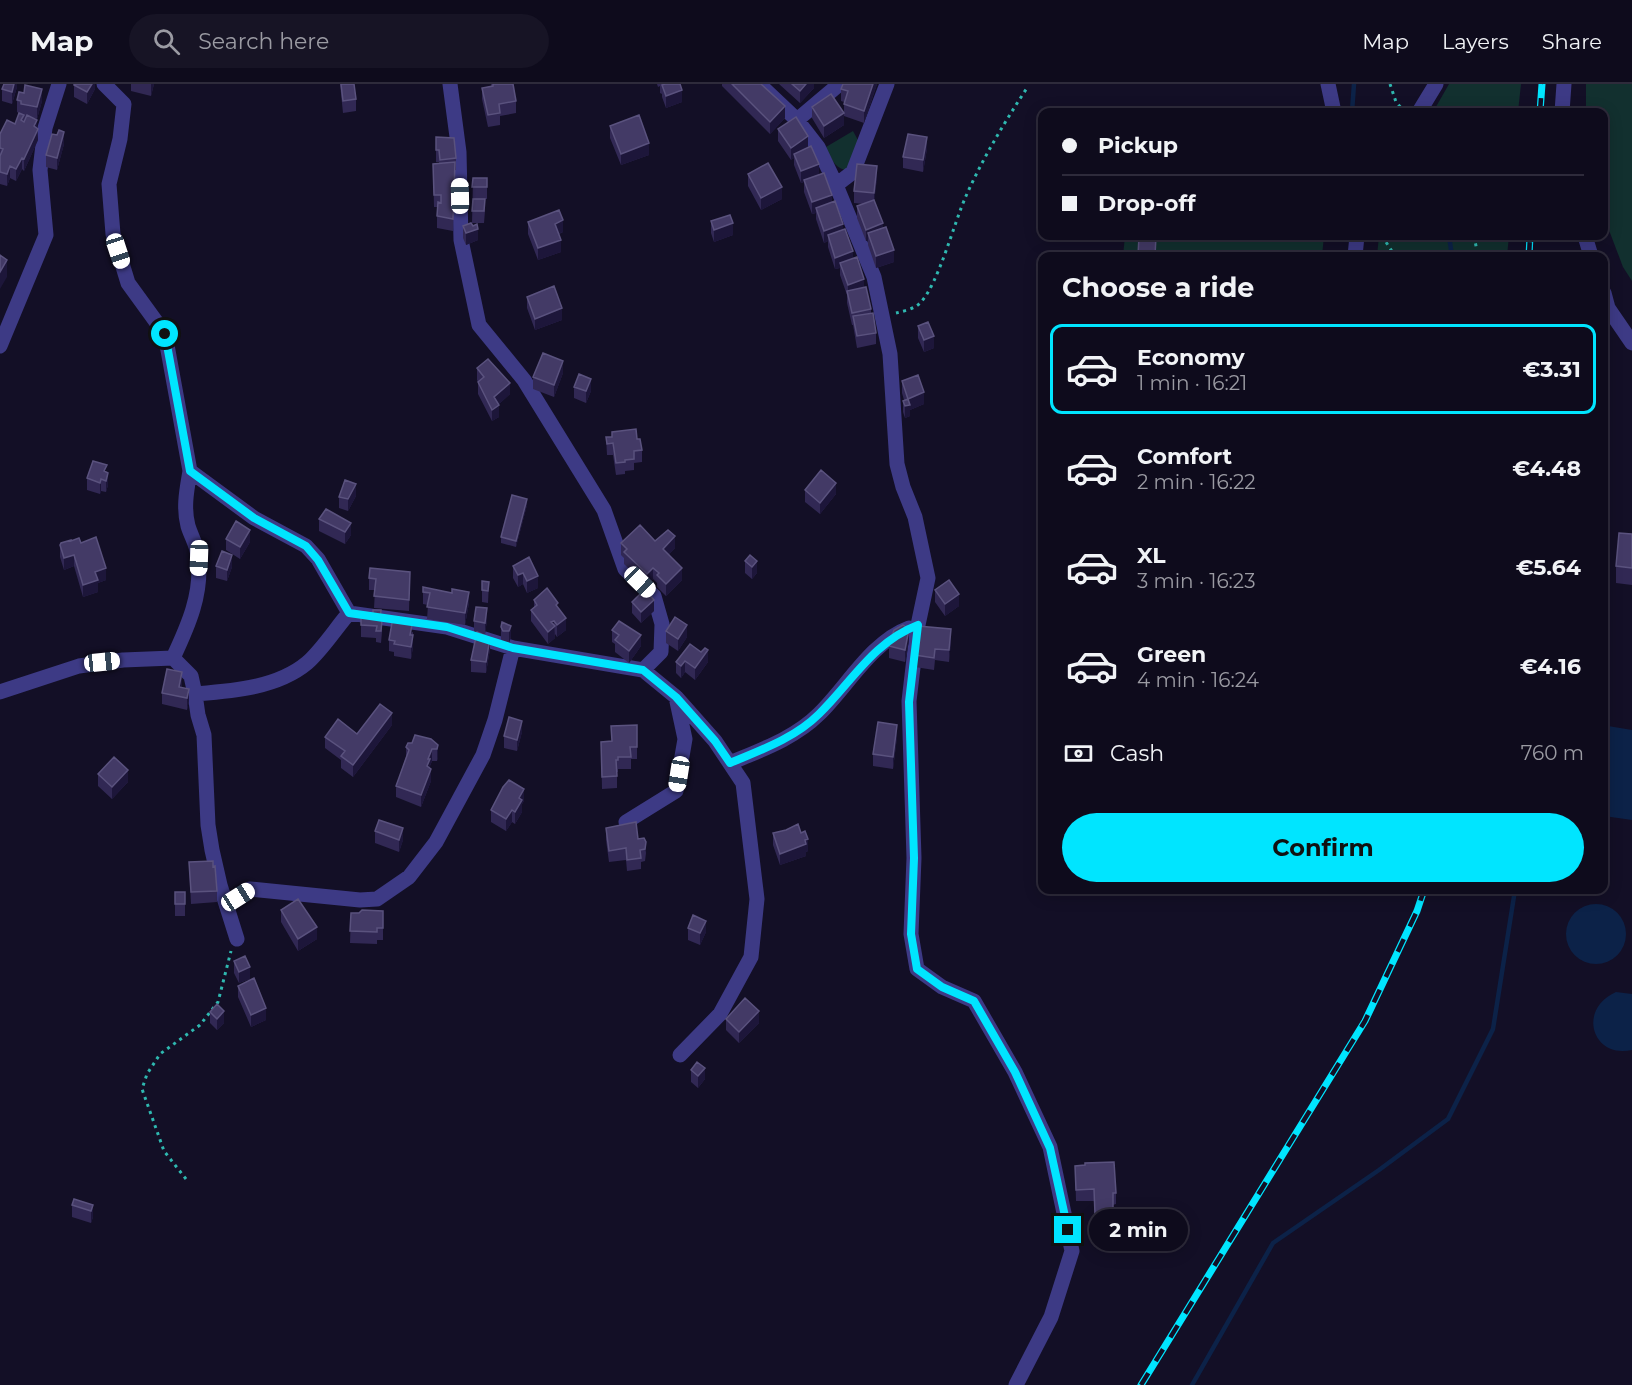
<!DOCTYPE html>
<meta charset="utf-8">
<style>
:root{--surface:#0e0b1c;--page:#171425;--text:#f1f3f6;--muted:#9b9ba3;--line:#2e2b3b;--accent:#00e5ff}
body{margin:0;font-family:Montserrat,sans-serif;background:var(--page);color:var(--text);height:100vh;display:flex;flex-direction:column;font-size:22px;white-space:nowrap}
*{box-sizing:border-box;margin:0}
p{font-size:20px;color:var(--muted)}
.icon{flex:none;width:33px;height:33px;fill:none;stroke:currentColor;stroke-width:2;stroke-linecap:round;stroke-linejoin:round}
.map{position:relative;flex:1;overflow:hidden}
.side{position:absolute;left:1038px;top:168px;width:570px;height:642px;display:flex;flex-direction:column;background:var(--surface);border-radius:12px;box-shadow:0 3px 15px #0003,0 0 0 2px var(--line)}
.side>*{flex:none}
.top-card{position:absolute;left:1038px;top:24px;width:570px;height:132px;border-radius:12px;box-shadow:0 3px 15px #0003,0 0 0 2px var(--line);display:grid;align-content:center;height:132px;padding:0 24px;background:var(--surface)}
.end{position:absolute;width:27px;height:27px;margin:-14px;border:8px solid #00e5ff;background:#111;box-shadow:0 0 0 3px #111}
.from{border-radius:50%}
.bubble{position:absolute;height:42px;border-radius:21px;background:var(--surface);box-shadow:0 3px 15px #0003,0 0 0 2px var(--line);font-size:20px;font-weight:700;line-height:42px;text-align:center}
.car{position:absolute;width:18px;height:36px;margin:-18px -9px;border-radius:8px;box-shadow:0 0 4px 2px #0007;background:linear-gradient(#fff 24%,#345 0 40%,#fff 0 76%,#345 0 86%,#fff 0)}
.top-card b{display:flex;align-items:center;gap:21px;height:57px;font-size:22px}
.top-card b+b{border-top:2px solid var(--line)}
.top-card i{width:15px;height:15px;background:var(--text)}
ul{padding:0;list-style:none}
li{display:flex;align-items:center;gap:18px;height:90px;margin:0 12px 9px;padding:0 12px;border:3px solid transparent;border-radius:12px}
li div{flex:1}
li b{display:block;font-size:22px}
li em{font-style:normal;font-weight:700}
li.current{border-color:var(--accent)}
li>.icon{width:54px;height:54px;stroke-width:1.5}
h2{padding:0 24px;font-size:27px;line-height:72px}
.pay{display:flex;align-items:center;gap:15px;height:66px;padding:0 24px;font-size:22px}
.pay p{margin-inline-start:auto}
.button{display:flex;gap:12px;margin-top:auto;padding:12px 24px}
.button a{flex:1;height:69px;border-radius:36px;background:var(--accent);color:#111;font-size:24px;font-weight:700;line-height:69px;text-align:center}
header{display:flex;align-items:center;gap:36px;box-sizing:border-box;height:84px;padding:0 30px;background:var(--surface);border-bottom:2px solid var(--line)}
header strong{font-size:28px}
nav{display:flex;gap:33px;margin-inline-start:auto;font-size:21px}
.search{width:420px;height:54px;background:var(--page);display:flex;align-items:center;gap:15px;box-sizing:border-box;padding:0 21px;border-radius:33px;color:var(--muted);font-size:22px}
.map>svg:first-child{display:block}
.green{fill:#12302f}
.water{fill:#0c2248}
.lines{fill:none;stroke-linecap:round;stroke-linejoin:round}
.stream{stroke:#0c2248;stroke-width:4.5}
.path{stroke:#2fb8b0;stroke-width:3;stroke-dasharray:3 4.5;stroke-linecap:butt}
.minor{stroke:#3d3a85;stroke-width:15}
.rail-casing{stroke:#00e5ff;stroke-width:7}
.rail{stroke:#130f26;stroke-width:4.5;stroke-dasharray:14;stroke-linecap:butt}
.wall{fill:#312854}
.shaded-wall{fill:#1d163a}
.building{fill:#433a66;stroke:#5a527e;stroke-width:1.5}
.route{stroke:#00e5ff;stroke-width:8}
</style>
<header>
<strong>Map</strong>
<div class="search"><svg class="icon" aria-label="search" viewBox="0 0 24 24"><circle cx="10" cy="10" r="6"/><path d="M15 15l6 6"/></svg>Search here</div>
<nav><a>Map</a><a>Layers</a><a>Share</a></nav>
</header>
<div class="map">
<svg width="1632" height="1301" viewBox="0 0 1632 1301">
<rect width="100%" height="100%" fill="#130f26"/>
<path class="green" d="M1449 0H1521L1518 28H1433Z
M1586 0H1632V197L1623 183 1604 133V28H1586Z
M853 47 859 58 849 83 845 86C833 83 831 73 826 63Z
M1125 152H1324L1322 172H1123Z
M1379 152H1509L1507 172H1377Z"/>
<path class="water" d="M1608 642 1632 646V736L1604 732V676Z
M1566 850a30 30 0 1 1 60 0a30 30 0 1 1-60 0Z
M1616 908 1632 910V966C1592 975 1577 925 1616 908Z"/>
<g class="lines">
<path class="stream" d="M1352 28 1354 0
M1449 152 1452 172
M1192 1301 1273 1159 1379 1086 1448 1035 1493 945 1515 806"/>
<path class="path" d="M1390 0 1396 18 1404 27
M1382 152 1395 172
M1474 152 1478 172
M896 229C904 227 915 225 921 218 939 198 954 139 966 112 983 74 1004 39 1027 4
M186 1095 164 1067 142 1005 147 990 160 970 200 941 218 918 231 867"/>
<path class="minor" d="M104 0 124 20 120 55 109 100 113 150 128 199 165 250 190 387 254 434 306 462 318 475 349 529 447 543 513 564 643 586 661 568 662 540 654 512 625 485 604 426 524 296 479 241 461 156 459 68 450 0
M759 0 797 36 818 63 836 101 853 88 887 0
M1328 0 1334 28
M1419 28 1436 0
M1562 28 1564 0
M797 36 836 3
M836 101 874 193 890 270 897 380 903 403 915 433 928 494 918 541 909 617 914 774 911 850 917 885 942 903 974 917 1015 988 1050 1063 1072 1167 1051 1233 1016 1301
M1585 152 1591 172
M1355 172 1357 152
M1604 209 1608 224 1632 259
M0 262 46 151 40 86 45 44 59 0
M190 387C187 405 183 423 188 442 191 452 197 461 198 472 203 509 188 542 173 574L191 592 195 610 198 631 204 651 208 741 212 766 220 801 237 855
M0 608 79 582 123 576 173 574
M195 610C232 607 277 604 307 579 322 566 336 544 349 529
M676 613 715 657 743 699 757 815 751 873 720 930 680 971
M730 679C761 666 795 654 819 630 847 603 871 558 909 544
M626 738 676 707 685 655 676 613 643 586
M226 820 250 805 360 816 377 815 409 793 436 758 483 671 495 636 513 564"/>
<defs>
<path id="rail" d="M1540 28 1542 0
M1529 172 1530 152
M1141 1301 1365 937 1417 827 1424 806"/>
</defs>
<use href="#rail" class="rail-casing"/>
<use href="#rail" class="rail"/>
</g>
<path class="wall" d="M17 0V3L12 20 2 17V5Z
M95 0V5L87 20 74 13V1Z
M131 0H154L151 12 131 7Z
M340 0H354L356 15V27L343 29Z
M491 0H513L516 17V29L500 32V41L488 43 482 15V4L491 2Z
M657 0H680L682 18 666 24 662 13V10L660 9V2L658 3Z
M722 0H761L785 34 770 50 722 2Z
M779 0H814V4L800 19Z
M843 0H877L864 39 844 32V18L841 17V5Z
M17 16 42 17 37 35 33 34 37 44 38 56 24 87 22 85 16 97 10 94 7 102 0 100V50L15 40 21 30 17 28Z
M812 23 844 41 824 54 812 34Z
M610 42 649 71 621 81 610 54Z
M778 45 808 64 843 146 864 203 871 225V230L876 249V260L857 264 853 241H852L847 219V211L840 191V184L835 185 828 163V157L824 159 816 135V129L812 130 804 108V98L801 99 794 81V74L791 76 778 57Z
M57 51 64 60 57 86 46 83V71Z
M436 53 456 74V86H455L453 147 437 144V123H434L433 80 439 79V78H436Z
M927 65 923 88 903 84V73Z
M748 90 782 115 761 126 748 102Z
M473 94H487V115H477L485 127 484 139H472Z
M877 94 874 117 894 178 876 184 868 161V157H866L857 134V122L863 120 854 119V107Z
M711 137 733 151 714 158 711 149Z
M528 138 563 148 559 150 561 168 538 176 528 150Z
M463 142 478 156 466 161 463 154Z
M527 213 562 236 535 246 527 224Z
M918 242 934 264 924 268 918 254Z
M477 284 510 310 499 320V333L492 337 478 310V298L477 296Z
M563 289 554 313 533 305V293Z
M902 297 924 320 910 326V332L905 334 903 328V317L904 316 902 309Z
M574 303 591 307 586 319 574 314Z
M606 353 637 355 642 366V378L634 379V386L625 387V390L616 391 613 371H607Z
M107 389 108 401 106 408 101 407 100 410 87 406V394Z
M805 406 836 410 820 430 805 418Z
M356 412 348 427 339 424V413Z
M527 421 516 463 501 459V453Z
M326 425 351 451 345 460 319 447V435Z
M1632 450V501L1616 499V482Z
M226 455 250 458 240 475 226 466Z
M71 457 81 459 106 496 98 499V508L83 513 74 482 64 486 60 473V461Z
M655 457 675 464 669 470 682 496 666 512 657 503V499L653 495 647 502 624 480V474L621 471V459Z
M529 473 538 504 527 509 523 500 518 503 513 494V482Z
M745 477H757V489L752 495 745 489Z
M216 482 232 483 227 497 216 494Z
M410 488 409 527 374 524 375 506H369V494Z
M489 498 488 519 482 518V506Z
M935 506 959 522 945 532 935 518Z
M423 508 469 519 465 541 427 535 428 521 423 520Z
M534 516 558 524 566 546 557 553 555 550V554L548 560 531 537V526L534 523Z
M632 518 654 527 641 539 632 529Z
M381 536 382 548 381 559 376 558V554L361 553V541Z
M487 536 485 550H481L490 565 486 589 471 588V576L477 549H474V537Z
M511 542V553L509 559 503 558 501 555V543Z
M612 546 641 562 629 579 615 568V560L612 558Z
M666 547 687 553 678 567 666 559Z
M413 548V563L411 575 394 572V568L389 567V556Z
M909 557 905 578 889 574V562Z
M951 557 949 578 935 576 934 586 915 583V571Z
M690 560 708 578 695 596 685 588 681 594 676 589V578Z
M182 600 181 604 189 617 187 626 162 620V609Z
M392 641 353 693 341 684V676L325 664V653L357 650Z
M637 641V675H631V685H618V688H617V704L602 705 601 658 612 657Z
M522 648 517 667 504 664V652Z
M897 653 893 685 873 682V670Z
M438 661V673L437 677H432L430 682 431 697 421 723 396 713V702L406 673V663Z
M98 690 128 698 112 715 98 702Z
M524 717 522 720V728L515 740 512 738 506 747 491 738V726Z
M606 744 638 755 644 754 646 769 645 777 641 778V785L627 787 626 776 609 778 606 756Z
M375 747 403 756 399 768 375 759Z
M773 749 808 767 806 768V772L780 781 773 761Z
M189 778 217 807V818L191 820Z
M175 808H185V832H175Z
M281 826 317 855 298 867 281 838Z
M383 827V856H377V860L350 859 351 829Z
M688 844 706 848 700 861 688 856Z
M234 877 250 895 239 899 234 889Z
M238 902 266 936 251 943 238 913Z
M210 928 224 939 217 946 210 939Z
M726 935 759 939 739 959 726 946Z
M691 986 705 995 698 1004 691 998Z
M1075 1082 1116 1109V1120L1113 1121V1142H1095L1094 1117H1076Z
M72 1121H93V1133L91 1139 72 1133Z"/>
<path class="shaded-wall" d="M14 0H17V3L12 20V8Z
M92 0H95V5L87 20V8Z
M151 0H154L151 12Z
M806 0H814V4L800 19V7Z
M873 0H877L864 39V27Z
M42 5V17L37 35V23Z
M682 6V18L666 24V12Z
M785 22V34L770 50V38Z
M844 29V41L824 54V42Z
M37 36 38 56 24 87V75Z
M64 48V60L57 86V74Z
M808 52V64L794 70V74L791 76V64Z
M927 53V65L923 88V76Z
M649 59V71L621 81V70Z
M22 74V85L16 97V85Z
M819 80V92L804 96V98L801 99V87Z
M10 82V94L7 102V90Z
M877 82V94L874 121V109Z
M782 103V115L761 126V114Z
M832 111V123L816 124V129L812 130V118Z
M563 136V148L555 151V140Z
M733 139V151L714 158V146Z
M883 139V151L868 149V157H866V146Z
M843 140V152L828 151V157L824 159V147Z
M478 145V156L466 161V149Z
M561 156V168L538 176V164Z
M894 166V178L876 184V172Z
M853 167V179H840V184L835 185V174Z
M7 176V193L0 205V188Z
M864 195V207L848 209V201Z
M562 224V236L535 246V235Z
M934 252V264L924 268V256Z
M563 277V289L554 313V301Z
M591 295V307L586 319V307Z
M510 299V310L496 323 499 321V333L492 337V326L494 313Z
M924 308V320L910 326V332L905 334V322L908 315Z
M108 389V401L106 408V397Z
M101 395V407L100 410V399Z
M836 399V410L820 430V419Z
M356 400V412L348 427V415Z
M527 415V421L516 463V457Z
M351 439V451L345 460V448Z
M250 446V458L240 475V463Z
M675 452V464L663 476V465Z
M74 471V482L64 486V474Z
M232 471V483L227 497V486Z
M757 477V489L752 495V483Z
M106 484V496L98 499V508L83 513V501L95 488Z
M653 484V495L647 502V490Z
M682 484V496L666 512V500Z
M523 489V500L518 503V491Z
M538 492V504L527 509V497Z
M469 508V519L465 541V529Z
M959 510V522L945 532V520Z
M654 516V527L641 539V528Z
M487 524V536L485 550V539Z
M566 534V546L557 553V541Z
M554 537 555 554 548 560V548L551 538Z
M687 541V553L678 567V555Z
M511 542V553L509 559V547Z
M909 545V557L905 578V566Z
M951 545V557L949 578V566Z
M413 551V563L411 575V563Z
M641 551V562L629 579V567Z
M490 554V565L486 589V578Z
M708 566V578L695 596V584Z
M685 577V588L681 594V582Z
M182 588V600L179 612V603Z
M189 605V617L187 626V614Z
M392 629V641L353 693V681Z
M522 637V648L517 667V656Z
M897 641V653L893 685V673Z
M438 661V673L437 677V665Z
M432 665V677L430 682V687L427 682 428 675Z
M431 685V697L421 723V711Z
M128 686V698L112 715V703Z
M524 705V717L522 720V728L515 740V728L519 714Z
M512 726V738L506 747V735Z
M403 744V756L399 768V756Z
M808 755V767L806 768V772L780 781V770Z
M706 837V848L700 861V849Z
M317 843V855L298 867V855Z
M250 883V895L239 899V888Z
M266 924V936L251 943V931Z
M224 927V939L217 946V935Z
M759 927V939L739 959V948Z
M705 984V995L698 1004V992Z
M93 1121V1133L91 1139V1127Z"/>
<path class="building" d="M4 0H14L12 8 2 5Z
M74 0H92L87 8 74 1Z
M341 0H354L356 15 343 17Z
M493 0H513L516 17 499 20 500 29 488 31 482 4 493 2Z
M665 0H680L682 6 666 12 662 1Z
M732 0H761L785 22 770 38Z
M792 0H806L800 7Z
M843 0H873L864 27 844 20 848 7 841 5Z
M25 1 42 5 37 23 21 20V17L17 16 19 8 24 9Z
M831 10 844 29 824 42 812 23Z
M19 29 24 31 21 36 24 38 27 31 37 36 34 42 38 45 24 75 22 74 16 85 10 82 7 90 0 88V72L3 65 0 64V50L7 36 15 40Z
M639 31 649 59 621 70 610 42Z
M796 33 808 52 791 64 778 45Z
M59 46 64 48 57 74 46 71 52 50 57 51Z
M908 50 927 53 923 76 903 73Z
M436 53 454 54 456 74 440 76 439 66H436Z
M811 62 819 80 801 87 794 70Z
M455 78 453 135 437 132 438 118 441 119V111H434L433 80Z
M768 79 782 103 761 114 748 90Z
M857 80 877 82 874 109 854 107Z
M824 89 832 111 812 118 804 96Z
M473 94H487V103H472Z
M473 115H485L484 127H472Z
M874 116 883 139 866 146 857 122Z
M835 117 843 140 824 147 816 124Z
M559 126 563 136 555 140 561 156 538 164 528 138Z
M730 131 733 139 714 146 711 137Z
M471 139 473 142 477 140 478 145 466 149 463 142Z
M886 143 894 166 876 172 868 149Z
M845 145 853 167 835 174 828 151Z
M1139 152H1156L1155 172H1138Z
M0 171 7 176 0 188Z
M857 173 864 195 848 201 840 179Z
M554 202 562 224 535 235 527 213Z
M866 203 871 225 852 229 847 207Z
M873 229 876 249 857 252 853 232Z
M928 238 934 252 924 256 918 242Z
M543 269 563 277 554 301 533 293Z
M488 275 510 299 494 313 499 321 492 326 478 298 484 293 477 284Z
M579 290 591 295 586 307 574 303Z
M918 291 924 308 908 315 910 321 905 322 903 317 908 315 902 297Z
M636 345 637 355H640L642 366 634 367V375L625 376V378L616 379 613 359 607 360 606 353H612V348Z
M93 377 107 381 104 387 108 389 106 397 101 395 100 399 87 394Z
M821 386 836 399 820 419 805 406Z
M345 396 356 400 348 415 339 413Z
M512 411 527 415 516 457 501 453Z
M326 425 351 439 345 448 319 435Z
M236 437 250 446 240 463 226 455Z
M640 441 655 457 668 446 675 452 663 465 682 484 666 500 657 491 659 489 653 484 647 490 624 468 627 465 621 459Z
M1619 449 1632 450V484L1616 482Z
M96 453 106 484 95 488 98 496 83 501 74 471 64 474 60 461 61 459 71 456V457L79 454 81 459Z
M222 467 232 471 227 486 216 482Z
M750 471 757 477 752 483 745 477Z
M529 473 538 492 527 497 523 489 518 491 513 482Z
M370 484 410 488 409 516 374 512 376 495 369 494Z
M949 496 959 510 945 520 935 506Z
M482 497 489 498 488 507 482 506Z
M423 503 452 509V505L469 508 465 529 427 523 430 509 423 508Z
M547 504 558 519 556 521 566 534 557 541 554 537 551 538 555 542 548 548 531 526 537 521 534 516Z
M645 505 654 516 641 528 632 518Z
M476 523 487 524 485 539 474 537Z
M373 526H381L380 536H382L381 547H376L377 542 361 541V528L373 529Z
M393 533 413 536 410 551H413L411 563 394 560 395 557 389 556Z
M675 533 687 541 678 555 666 547Z
M619 537 641 551 629 567 615 556 619 551 612 546Z
M502 538 511 542 509 547H503L501 543Z
M903 541 909 545 905 566 889 562 894 546Z
M918 542 951 545 949 566 935 565 934 574 915 571Z
M477 548 490 554 486 578 471 576Z
M690 560 701 568 705 564 708 566 695 584 685 577 681 582 676 578Z
M167 585 182 588 179 603 189 605 187 614 162 609Z
M380 620 392 629 353 681 341 672 345 667 325 653 338 635 357 650Z
M509 633 522 637 517 656 504 652Z
M878 638 897 641 893 673 873 670Z
M637 641V663H630L631 673H618V676H616L617 692 602 693 601 658 612 657 611 642Z
M415 651 431 655 438 661 437 665H432L428 675H430L427 682 431 685 421 711 396 702 409 666 406 663 408 659H412Z
M114 673 128 686 112 703 98 690Z
M509 696 524 705 519 714 522 716 515 728 512 726 506 735 491 726 503 703Z
M379 736 403 744 399 756 375 747Z
M636 738 638 755 644 754 646 758 645 765 640 766 641 774 627 776 626 764 609 767 606 744Z
M798 740 801 749 805 747 808 755 805 756 806 760 780 770 773 749 786 746Z
M213 777V783L215 782 217 807 191 808 189 778Z
M175 808H185V820H175Z
M298 815 317 843 298 855 281 826Z
M362 826 383 827V844H377V848L350 847 351 829H359Z
M693 831 706 837 700 849 688 844Z
M245 872 250 883 239 888 234 877Z
M254 894 266 924 251 931 238 902Z
M745 914 759 927 739 948 726 935Z
M217 920 224 927 217 935 210 928Z
M697 978 705 984 698 992 691 986Z
M1114 1078 1116 1109H1113V1130H1095L1094 1105 1076 1106 1075 1082 1085 1081V1079Z
M74 1115 93 1121 91 1127 72 1121Z"/>
<g class="lines">
<path class="route" d="M165 250 190 387 254 434 306 462 318 476 349 529 447 543 513 564 643 586 676 613 715 657 730 679C761 666 795 654 819 630 851 599 873 558 918 541L909 618 914 774 911 850 917 885 942 903 974 917 1015 988 1050 1064 1068 1146"/>
</g>
</svg>
<i class="end from" style="left:165px;top:250px"></i>
<i class="end" style="left:1068px;top:1146px"></i>
<div class="bubble" style="left:1089px;top:1125px;width:99px">2 min</div>
<i class="car" style="left:460px;top:112px;rotate:359deg"></i>
<i class="car" style="left:118px;top:167px;rotate:162deg"></i>
<i class="car" style="left:199px;top:474px;rotate:182deg"></i>
<i class="car" style="left:640px;top:498px;rotate:134deg"></i>
<i class="car" style="left:102px;top:578px;rotate:84deg"></i>
<i class="car" style="left:679px;top:690px;rotate:189deg"></i>
<i class="car" style="left:238px;top:813px;rotate:58deg"></i>
<div class="top-card">
<b><i class="from"></i>Pickup</b>
<b><i></i>Drop-off</b>
</div>
<section class="side">
<h2>Choose a ride</h2>
<ul>
<li class="current"><svg class="icon" aria-label="car" viewBox="0 0 24 24"><path d="M5 17H2v-5l4-1 3-4h7l3 4 3 1v5h-3M9 17h6M6 11h13"/><circle cx="7" cy="17" r="2"/><circle cx="17" cy="17" r="2"/></svg><div><b>Economy</b><p>1 min · 16:21</p></div><em>€3.31</em></li>
<li><svg class="icon" aria-label="car" viewBox="0 0 24 24"><path d="M5 17H2v-5l4-1 3-4h7l3 4 3 1v5h-3M9 17h6M6 11h13"/><circle cx="7" cy="17" r="2"/><circle cx="17" cy="17" r="2"/></svg><div><b>Comfort</b><p>2 min · 16:22</p></div><em>€4.48</em></li>
<li><svg class="icon" aria-label="car" viewBox="0 0 24 24"><path d="M5 17H2v-5l4-1 3-4h7l3 4 3 1v5h-3M9 17h6M6 11h13"/><circle cx="7" cy="17" r="2"/><circle cx="17" cy="17" r="2"/></svg><div><b>XL</b><p>3 min · 16:23</p></div><em>€5.64</em></li>
<li><svg class="icon" aria-label="car" viewBox="0 0 24 24"><path d="M5 17H2v-5l4-1 3-4h7l3 4 3 1v5h-3M9 17h6M6 11h13"/><circle cx="7" cy="17" r="2"/><circle cx="17" cy="17" r="2"/></svg><div><b>Green</b><p>4 min · 16:24</p></div><em>€4.16</em></li>
</ul>
<div class="pay"><svg class="icon" aria-label="cash" viewBox="0 0 24 24"><path d="M3 7h18v10H3z"/><circle cx="12" cy="12" r="2"/></svg>Cash<p>760 m</p></div>
<div class="button"><a>Confirm</a></div>
</section>
</div>
